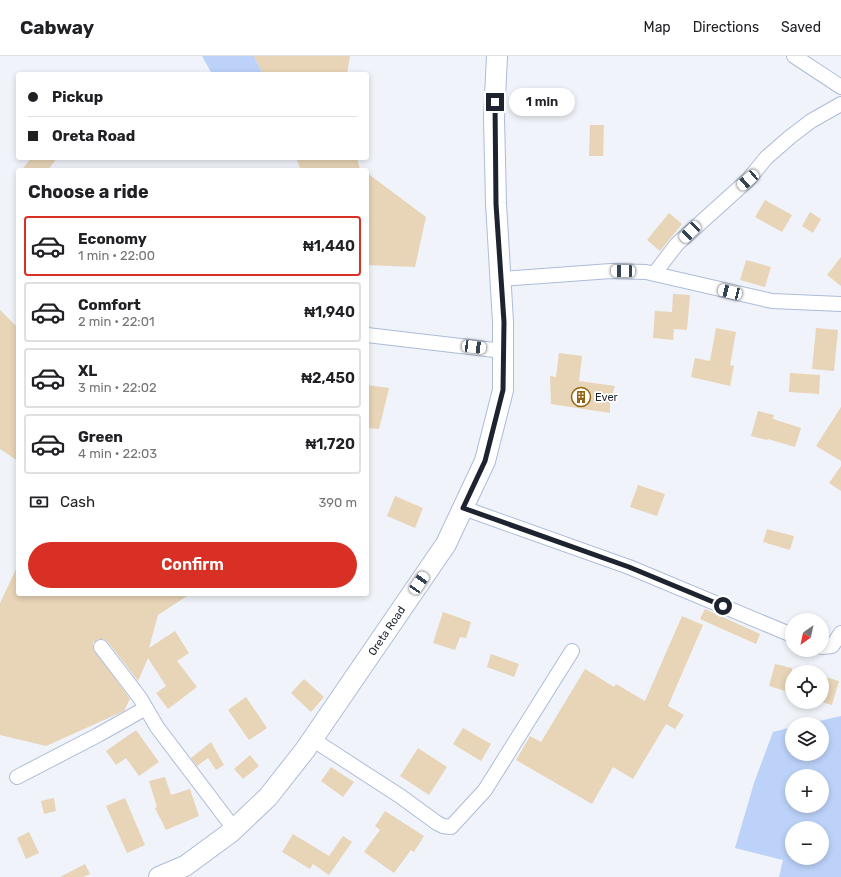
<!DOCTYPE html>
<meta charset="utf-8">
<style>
:root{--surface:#fff;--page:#f6f6f6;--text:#202124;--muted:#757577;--line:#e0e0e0;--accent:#d93025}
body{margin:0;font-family:Rubik,sans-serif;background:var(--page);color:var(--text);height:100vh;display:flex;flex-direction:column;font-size:15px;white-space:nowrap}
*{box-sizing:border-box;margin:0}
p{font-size:13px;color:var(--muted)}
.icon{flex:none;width:22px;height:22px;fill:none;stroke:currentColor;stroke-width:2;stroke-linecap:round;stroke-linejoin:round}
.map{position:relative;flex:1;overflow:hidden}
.drawer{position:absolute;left:16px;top:112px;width:353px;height:428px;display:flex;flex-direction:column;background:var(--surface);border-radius:4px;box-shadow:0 2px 6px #0003}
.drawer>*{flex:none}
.guide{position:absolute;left:16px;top:16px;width:353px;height:88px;border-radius:4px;box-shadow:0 2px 6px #0003;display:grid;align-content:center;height:88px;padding:0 12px;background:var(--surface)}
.needle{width:26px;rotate:213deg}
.controls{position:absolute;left:785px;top:557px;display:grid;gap:8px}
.controls a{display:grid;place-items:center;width:44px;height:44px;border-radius:50%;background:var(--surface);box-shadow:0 2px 6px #0003;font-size:20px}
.end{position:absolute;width:18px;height:18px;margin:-9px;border:5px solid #1e242f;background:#fff;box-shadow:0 0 0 2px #fff}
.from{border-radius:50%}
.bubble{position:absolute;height:28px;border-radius:14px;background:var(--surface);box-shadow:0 2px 6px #0003;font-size:13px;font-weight:600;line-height:28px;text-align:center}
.car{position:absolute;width:12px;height:24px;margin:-12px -6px;border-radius:5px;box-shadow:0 0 3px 1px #0007;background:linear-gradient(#fff 24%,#345 0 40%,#fff 0 76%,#345 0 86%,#fff 0)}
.guide b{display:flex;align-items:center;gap:14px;height:38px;font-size:15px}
.guide b+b{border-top:1px solid var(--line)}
.guide i{width:10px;height:10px;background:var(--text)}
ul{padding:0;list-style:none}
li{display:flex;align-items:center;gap:12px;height:60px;margin:0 8px 6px;padding:0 4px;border:2px solid var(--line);border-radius:4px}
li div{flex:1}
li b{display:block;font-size:15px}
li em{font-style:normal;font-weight:600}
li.on{border-color:var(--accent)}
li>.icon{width:36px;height:36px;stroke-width:1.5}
h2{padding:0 12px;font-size:18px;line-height:48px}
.pay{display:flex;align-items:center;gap:10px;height:44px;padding:0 12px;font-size:15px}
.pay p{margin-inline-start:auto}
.cta{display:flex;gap:8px;margin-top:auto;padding:8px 12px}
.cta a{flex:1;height:46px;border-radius:24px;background:var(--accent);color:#fff;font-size:16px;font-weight:600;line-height:46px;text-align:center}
header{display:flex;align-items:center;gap:24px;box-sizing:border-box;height:56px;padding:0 20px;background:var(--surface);border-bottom:1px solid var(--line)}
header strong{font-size:19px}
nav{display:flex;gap:22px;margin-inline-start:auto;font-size:14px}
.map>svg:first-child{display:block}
.green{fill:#bcd2f9;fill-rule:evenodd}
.building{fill:#e8d4b7}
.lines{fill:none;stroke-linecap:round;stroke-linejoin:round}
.street-casing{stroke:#acbcd9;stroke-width:16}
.secondary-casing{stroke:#acbcd9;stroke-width:22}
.street{stroke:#fff;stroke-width:14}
.secondary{stroke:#fff;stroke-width:20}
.route{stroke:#1e242f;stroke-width:5}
.labels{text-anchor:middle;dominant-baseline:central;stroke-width:3.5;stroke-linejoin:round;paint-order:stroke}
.poi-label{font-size:11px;fill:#1e242f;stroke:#fff;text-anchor:start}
.street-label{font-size:11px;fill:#1e242f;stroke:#fff}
</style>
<header>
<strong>Cabway</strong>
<nav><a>Map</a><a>Directions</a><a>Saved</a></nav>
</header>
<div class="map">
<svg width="841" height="821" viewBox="0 0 841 821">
<rect width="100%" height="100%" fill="#f0f3f9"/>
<path class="green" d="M202 0H254L263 18H212Z
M841 660V821H779L783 804 735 792 754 727 773 676 792 671V698H822V668H806ZM792 720H822V750H792ZM792 772H822V802H792Z"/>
<path class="building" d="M254 0H350L347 18H263Z
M590 69H604L603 100H589Z
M31 102H57L48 114H22Z
M296 102H357L360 114H301Z
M367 117 426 161 415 211 367 209Z
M765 144 792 159 782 176 755 161Z
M810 156 821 163 813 177 802 170Z
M669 157 682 168 660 195 647 184Z
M841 201V230L827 219Z
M746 204 771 211 765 231 740 224Z
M673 238 690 239 687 274 674 273 673 284 653 282 655 255 672 256Z
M0 254 18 272V405L0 393Z
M716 272 736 276 730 309 734 310 730 330 691 321 695 302 710 305Z
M816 272 838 274 834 315 812 313Z
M559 297 582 300 579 325 615 330 610 346V357L551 348 550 320 556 321Z
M790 317 820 319 819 338 789 336Z
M367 329 389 332 379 373 367 372Z
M841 351V405L816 390Z
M758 355 774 359 773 363 801 372 795 391 768 383 767 384 751 380Z
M841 410V435L829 427Z
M638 429 665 438 657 460 630 451Z
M395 440 423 452 415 472 387 460Z
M767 473 794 480 790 494 763 486Z
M18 509V538H190L158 559 149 592 175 575 189 597 177 605 197 631 168 653 156 637 166 630 148 602 138 625 108 586 104 583H100L93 587V592L130 643 124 655 46 690 0 679V547Z
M705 553 760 578 756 588 700 563Z
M443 556 471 566 466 582 460 581 455 594 433 587Z
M682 560 703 569 668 650 684 659 675 673 666 668 633 723 613 711 592 748 516 704 530 680 541 686 585 613 614 631 616 628 645 645Z
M491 598 519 608 514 621 487 611Z
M775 608 792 612V637L769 630Z
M822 620 839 625 832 649 822 646Z
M304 623 324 641 311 656 291 637Z
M246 641 267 672 249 684 228 654Z
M463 672 491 688 481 705 453 688Z
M136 674 159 706 139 720 126 702 116 709 106 695Z
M211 686 224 709 216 714 208 702 197 710 191 702Z
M418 692 447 711 429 739 400 720Z
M250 699 259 710 243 723 234 713Z
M331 711 354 726 343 741 321 725Z
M165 721 171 739 190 733 199 760 166 774 155 752 157 751 149 725Z
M54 742 56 755 44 758 41 745Z
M125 742 145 789 127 797 106 750Z
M385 755 424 780 414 796 411 794 394 817 364 796 380 774 375 770Z
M29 776 39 797 26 803 17 782Z
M293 778 329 800 343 780 352 786 329 819 313 808 310 813 282 796Z
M85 808 90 818 83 821H60Z"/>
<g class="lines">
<defs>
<path id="street" d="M794 0 841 31
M654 218 677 188 748 124 766 102 790 81 811 65 841 48
M501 223 611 215 646 216 772 245 841 248
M367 279 503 295
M463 452 629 511 792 579
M101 591 140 642 157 671 235 774
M822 591 832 590 841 577
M312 683 400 740 437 767 443 770 451 771 485 734 572 595
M17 721 98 679 146 652"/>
<path id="secondary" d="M159 821 185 810 230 777 268 741 305 694 446 488 485 405 503 334V266L496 147 494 62 497 0"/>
</defs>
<use href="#street" class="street-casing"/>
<use href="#secondary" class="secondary-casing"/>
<use href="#street" class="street"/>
<use href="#secondary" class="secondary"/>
</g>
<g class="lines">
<path class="route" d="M495 46 496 148 504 266 503 334 485 405 463 452 629 511 723 550"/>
</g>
<defs>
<symbol id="building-ring" viewBox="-11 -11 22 22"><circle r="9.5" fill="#fff" stroke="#936613" stroke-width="1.5"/><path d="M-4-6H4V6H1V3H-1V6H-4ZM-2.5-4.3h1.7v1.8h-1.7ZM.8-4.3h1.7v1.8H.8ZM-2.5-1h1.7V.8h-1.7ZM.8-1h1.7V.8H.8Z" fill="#936613"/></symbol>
</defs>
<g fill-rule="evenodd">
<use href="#building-ring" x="570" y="330" width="22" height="22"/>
</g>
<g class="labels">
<g class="poi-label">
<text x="595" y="341">Ever</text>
</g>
<g class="street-label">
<text transform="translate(387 575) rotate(-56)">Oreta Road</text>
</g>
</g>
</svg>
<div class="controls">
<a><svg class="needle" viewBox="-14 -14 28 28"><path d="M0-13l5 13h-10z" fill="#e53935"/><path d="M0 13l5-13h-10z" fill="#757577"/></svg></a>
<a><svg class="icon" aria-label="locate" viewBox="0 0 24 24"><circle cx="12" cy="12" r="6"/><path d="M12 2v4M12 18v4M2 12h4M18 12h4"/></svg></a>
<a><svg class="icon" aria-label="layers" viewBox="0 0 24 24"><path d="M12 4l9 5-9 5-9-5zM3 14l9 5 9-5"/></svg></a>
<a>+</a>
<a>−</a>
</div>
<i class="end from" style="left:723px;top:550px"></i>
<i class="end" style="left:495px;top:46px"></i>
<div class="bubble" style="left:509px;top:32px;width:66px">1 min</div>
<i class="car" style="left:748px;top:124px;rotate:229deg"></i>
<i class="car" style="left:690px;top:176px;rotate:225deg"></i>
<i class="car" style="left:623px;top:215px;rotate:271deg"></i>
<i class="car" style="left:730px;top:236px;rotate:284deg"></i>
<i class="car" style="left:474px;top:291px;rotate:97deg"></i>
<i class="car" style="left:419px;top:527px;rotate:34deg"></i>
<div class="guide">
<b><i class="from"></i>Pickup</b>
<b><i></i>Oreta Road</b>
</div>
<section class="drawer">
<h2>Choose a ride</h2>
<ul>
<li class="on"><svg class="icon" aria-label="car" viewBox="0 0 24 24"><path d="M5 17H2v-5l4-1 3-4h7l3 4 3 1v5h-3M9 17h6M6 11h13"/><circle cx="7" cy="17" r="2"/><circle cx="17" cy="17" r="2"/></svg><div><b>Economy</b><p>1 min · 22:00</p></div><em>₦1,440</em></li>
<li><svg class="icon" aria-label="car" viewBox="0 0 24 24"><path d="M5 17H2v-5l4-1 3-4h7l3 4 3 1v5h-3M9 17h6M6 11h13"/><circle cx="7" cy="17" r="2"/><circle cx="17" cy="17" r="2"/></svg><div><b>Comfort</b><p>2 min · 22:01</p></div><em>₦1,940</em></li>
<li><svg class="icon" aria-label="car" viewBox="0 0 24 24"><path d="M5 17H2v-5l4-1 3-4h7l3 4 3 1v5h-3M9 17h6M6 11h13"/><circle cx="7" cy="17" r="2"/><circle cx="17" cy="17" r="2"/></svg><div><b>XL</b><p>3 min · 22:02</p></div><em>₦2,450</em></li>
<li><svg class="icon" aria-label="car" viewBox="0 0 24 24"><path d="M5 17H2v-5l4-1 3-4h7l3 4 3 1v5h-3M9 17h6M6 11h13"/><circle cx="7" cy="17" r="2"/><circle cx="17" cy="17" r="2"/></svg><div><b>Green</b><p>4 min · 22:03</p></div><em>₦1,720</em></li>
</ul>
<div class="pay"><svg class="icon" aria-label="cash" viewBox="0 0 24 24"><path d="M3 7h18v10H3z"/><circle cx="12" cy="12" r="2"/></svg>Cash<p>390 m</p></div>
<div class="cta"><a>Confirm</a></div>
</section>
</div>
